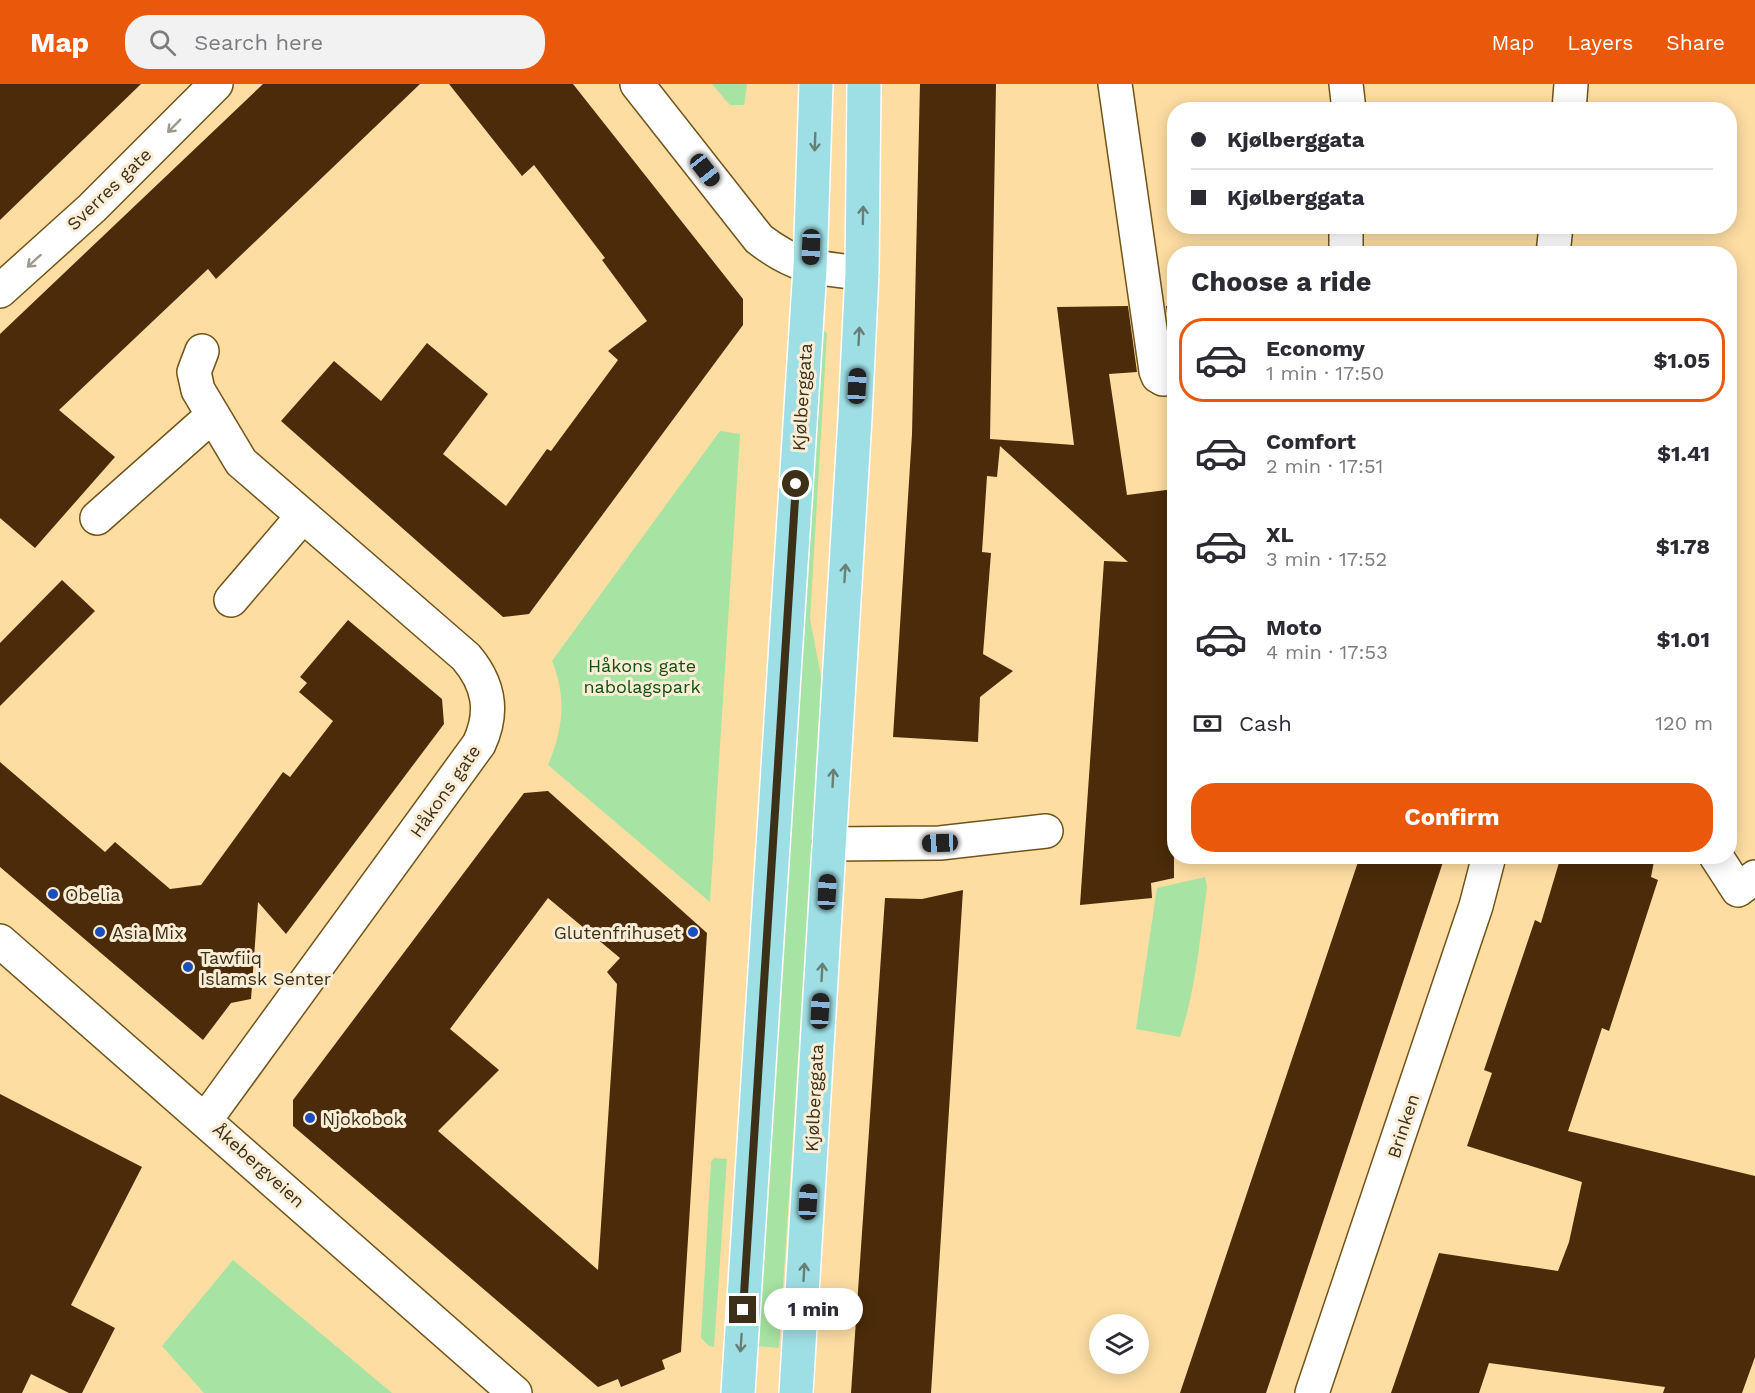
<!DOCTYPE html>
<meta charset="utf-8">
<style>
:root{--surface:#fff;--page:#f2f2f3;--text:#2b2b33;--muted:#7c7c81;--line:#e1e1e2;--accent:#ea580c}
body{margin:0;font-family:"Work Sans",sans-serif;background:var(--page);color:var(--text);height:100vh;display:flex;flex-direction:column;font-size:22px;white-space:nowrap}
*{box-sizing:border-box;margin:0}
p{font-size:20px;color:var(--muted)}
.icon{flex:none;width:33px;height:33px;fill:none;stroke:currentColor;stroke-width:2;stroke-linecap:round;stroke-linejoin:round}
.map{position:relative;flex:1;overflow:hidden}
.panel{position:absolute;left:1167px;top:162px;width:570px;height:618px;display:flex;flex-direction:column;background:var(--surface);border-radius:24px;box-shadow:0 3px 15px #0003}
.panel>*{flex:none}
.banner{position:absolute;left:1167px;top:18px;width:570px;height:132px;border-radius:24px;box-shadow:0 3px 15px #0003;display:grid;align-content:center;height:132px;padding:0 24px;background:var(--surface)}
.buttons{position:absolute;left:1089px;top:1230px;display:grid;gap:12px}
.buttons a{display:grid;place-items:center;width:60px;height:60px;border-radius:50%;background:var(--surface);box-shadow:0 3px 15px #0003;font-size:30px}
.end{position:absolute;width:27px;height:27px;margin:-14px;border:8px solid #3d3019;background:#fff;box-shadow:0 0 0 3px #fff}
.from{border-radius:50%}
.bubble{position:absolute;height:42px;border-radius:21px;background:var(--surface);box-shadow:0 3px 15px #0003;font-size:20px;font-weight:700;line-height:42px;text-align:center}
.car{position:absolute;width:18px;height:36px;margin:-18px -9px;border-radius:8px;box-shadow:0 0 4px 2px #0007;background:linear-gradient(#222 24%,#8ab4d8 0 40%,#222 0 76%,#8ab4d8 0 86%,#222 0)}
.banner b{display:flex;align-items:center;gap:21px;height:57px;font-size:22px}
.banner b+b{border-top:2px solid var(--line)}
.banner i{width:15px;height:15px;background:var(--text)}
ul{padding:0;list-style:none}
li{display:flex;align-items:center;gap:18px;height:84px;margin:0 12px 9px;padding:0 12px;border:3px solid transparent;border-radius:24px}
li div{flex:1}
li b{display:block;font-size:22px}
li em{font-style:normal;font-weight:700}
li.selected{border-color:var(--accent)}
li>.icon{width:54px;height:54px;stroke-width:1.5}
h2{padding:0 24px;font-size:27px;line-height:72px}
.pay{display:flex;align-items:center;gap:15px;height:66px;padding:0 24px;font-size:22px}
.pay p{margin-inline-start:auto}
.button{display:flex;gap:12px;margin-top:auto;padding:12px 24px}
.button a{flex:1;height:69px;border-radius:24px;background:var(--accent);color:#fff;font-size:24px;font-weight:700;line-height:69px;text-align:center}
header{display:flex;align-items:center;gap:36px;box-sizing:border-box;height:84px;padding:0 30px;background:var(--accent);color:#fff}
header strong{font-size:28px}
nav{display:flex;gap:33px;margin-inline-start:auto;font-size:21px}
.search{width:420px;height:54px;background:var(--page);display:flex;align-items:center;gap:15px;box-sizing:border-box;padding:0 21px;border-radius:24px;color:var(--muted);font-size:22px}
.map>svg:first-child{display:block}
.green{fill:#a7e3a2}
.building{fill:#4b2b09;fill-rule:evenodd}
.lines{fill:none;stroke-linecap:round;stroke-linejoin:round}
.minor-casing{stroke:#705419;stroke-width:36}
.major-casing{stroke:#fff;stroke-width:36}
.minor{stroke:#fff;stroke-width:33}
.major{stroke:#9edfe5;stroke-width:33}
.oneway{stroke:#9e988c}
.oneway2{stroke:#697f75}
.route{stroke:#3d3019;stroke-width:8}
.poi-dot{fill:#1a4ebb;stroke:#faedd6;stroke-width:2}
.labels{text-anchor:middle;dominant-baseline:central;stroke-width:6;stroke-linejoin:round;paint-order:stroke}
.street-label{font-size:18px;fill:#3d3019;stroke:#faedd6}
.park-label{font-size:18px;fill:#10500e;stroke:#faedd6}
.poi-label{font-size:18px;fill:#3d3019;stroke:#faedd6;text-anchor:start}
</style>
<header>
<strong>Map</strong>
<div class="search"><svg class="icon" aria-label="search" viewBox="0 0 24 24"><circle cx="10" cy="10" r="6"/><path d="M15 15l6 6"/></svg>Search here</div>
<nav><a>Map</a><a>Layers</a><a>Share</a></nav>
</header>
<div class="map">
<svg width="1755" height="1309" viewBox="0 0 1755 1309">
<rect width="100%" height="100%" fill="#fddda2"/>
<path class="green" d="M712 0H747L744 21H730Z
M822 246 827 249 810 535 821 592 822 612 779 1264 755 1262Z
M720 347 740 350 710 818 548 681C563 646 567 613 552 577Z
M1205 793 1207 803C1200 853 1196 905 1180 953L1136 945 1157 804Z
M714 1074 727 1075 714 1263 709 1262 701 1254 711 1078Z
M233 1176 392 1309H204L162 1262Z"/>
<path class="building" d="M0 0H141L0 136Z
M263 0H420L216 195 208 185 59 326 115 373 35 464 0 434V250Z
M449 0H573L743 215V241L529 530 503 533 281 337 334 277 381 317 427 259 488 310 443 370 506 422 547 365 551 367 618 276 608 267 647 237 602 176 605 174 534 81 522 92Z
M920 0H996L990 355 1074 361 1057 223 1128 222 1137 288 1109 290 1127 411 1174 405V794L1151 799 1152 814 1080 821 1104 477 1128 478 1000 362 997 393 987 392 982 468 991 469 983 570 1013 587 980 613 978 658 893 653 912 350Z
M1166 222H1174V276L1173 275Z
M62 496 95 527 0 622V559Z
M348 536 442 615 444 640 286 850 258 818 251 915 231 919 203 956 0 783V678L105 768 115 758 170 805 201 801 283 688 290 693 333 637 299 608 307 599 300 593Z
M548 707 707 849 681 1268 662 1276 665 1285 621 1303 618 1295 598 1303 293 1042V1016L524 709ZM548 814 620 874 607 888 617 900 598 1186 438 1047 499 986 450 945Z
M1360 772H1445L1266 1309H1180Z
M1561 772H1655L1651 793 1658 796 1609 947 1602 944 1568 1047 1755 1092V1273L1742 1309H1663L1665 1303 1489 1279 1479 1309H1391L1439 1169 1558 1187 1569 1158 1582 1098 1467 1062 1492 989 1484 986 1535 836 1541 839Z
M963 806 931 1309H851L885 814 922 815Z
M0 1010 142 1083 71 1221 115 1244 82 1309H69L31 1290 22 1309H0Z"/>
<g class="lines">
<defs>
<path id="minor" d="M637 0 759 155C797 184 816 184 862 189
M1115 0 1156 287 1158 292 1163 295 1174 294
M1346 0 1349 26
M1569 26 1571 0
M1346 170V142
M1553 170 1556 142
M0 207 92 124 216 0
M202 267 194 288 198 306 241 378 466 573C489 600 494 628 479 660L206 1035
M97 434 213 331
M231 516 302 433
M829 760 940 759 1046 747
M1716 772 1738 806 1755 793
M0 857 515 1309
M1312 1309 1476 822 1489 772"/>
<path id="major" d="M738 1309 810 184 816 0
M796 1309 855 334 862 189 864 0"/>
</defs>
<use href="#minor" class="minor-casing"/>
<use href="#major" class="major-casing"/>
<use href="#minor" class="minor"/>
<use href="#major" class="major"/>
</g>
<defs><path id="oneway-shaft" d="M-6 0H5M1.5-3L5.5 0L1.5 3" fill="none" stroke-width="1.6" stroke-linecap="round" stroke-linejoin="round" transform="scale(1.5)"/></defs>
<g class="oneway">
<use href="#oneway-shaft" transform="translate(174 42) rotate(135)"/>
<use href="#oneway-shaft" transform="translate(34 177) rotate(138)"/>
</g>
<g class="oneway2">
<use href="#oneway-shaft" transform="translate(815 58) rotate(92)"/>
<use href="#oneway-shaft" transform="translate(863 131) rotate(-89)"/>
<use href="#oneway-shaft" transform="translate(859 252) rotate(-87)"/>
<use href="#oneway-shaft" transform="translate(845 489) rotate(-86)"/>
<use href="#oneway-shaft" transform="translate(833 694) rotate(-87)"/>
<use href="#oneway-shaft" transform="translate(822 888) rotate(-87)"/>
<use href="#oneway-shaft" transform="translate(804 1188) rotate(-87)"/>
<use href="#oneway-shaft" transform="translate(741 1259) rotate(94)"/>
</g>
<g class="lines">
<path class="route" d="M743 1226 796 400"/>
</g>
<g class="poi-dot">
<circle cx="53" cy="810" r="6"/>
<circle cx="100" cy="848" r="6"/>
<circle cx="693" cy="848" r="6"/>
<circle cx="188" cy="883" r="6"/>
<circle cx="310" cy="1034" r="6"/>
</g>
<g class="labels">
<g class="street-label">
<text transform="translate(109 105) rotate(-44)">Sverres gate</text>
<text transform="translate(802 313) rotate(-86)">Kjølberggata</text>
<text transform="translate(445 707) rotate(-55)">Håkons gate</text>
<text transform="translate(814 1014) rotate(-87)">Kjølberggata</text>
<text transform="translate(1403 1042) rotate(-72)">Brinken</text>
<text transform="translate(259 1081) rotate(42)">Åkebergveien</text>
</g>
<g class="park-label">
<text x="642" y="581">Håkons gate<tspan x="642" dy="21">nabolagspark</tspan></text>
</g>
<g class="poi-label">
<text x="65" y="810">Obelia</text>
<text x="112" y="848">Asia Mix</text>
<text x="681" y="848" text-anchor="end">Glutenfrihuset</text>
<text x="200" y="873">Tawfiiq<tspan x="200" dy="21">Islamsk Senter</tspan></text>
<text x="322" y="1034">Njokobok</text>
</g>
</g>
</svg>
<div class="buttons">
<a><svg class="icon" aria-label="layers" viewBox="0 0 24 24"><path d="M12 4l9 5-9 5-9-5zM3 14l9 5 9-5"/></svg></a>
</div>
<i class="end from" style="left:796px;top:400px"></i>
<i class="end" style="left:743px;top:1226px"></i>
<div class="bubble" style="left:764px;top:1204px;width:99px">1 min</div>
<i class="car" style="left:705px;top:86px;rotate:142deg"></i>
<i class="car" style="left:811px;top:163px;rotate:182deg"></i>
<i class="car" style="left:857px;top:302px;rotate:3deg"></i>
<i class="car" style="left:940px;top:759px;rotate:268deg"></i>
<i class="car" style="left:827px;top:808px;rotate:3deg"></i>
<i class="car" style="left:820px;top:927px;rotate:3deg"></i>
<i class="car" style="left:808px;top:1118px;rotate:3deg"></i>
<div class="banner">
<b><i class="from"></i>Kjølberggata</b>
<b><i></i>Kjølberggata</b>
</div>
<section class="panel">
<h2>Choose a ride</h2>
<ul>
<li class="selected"><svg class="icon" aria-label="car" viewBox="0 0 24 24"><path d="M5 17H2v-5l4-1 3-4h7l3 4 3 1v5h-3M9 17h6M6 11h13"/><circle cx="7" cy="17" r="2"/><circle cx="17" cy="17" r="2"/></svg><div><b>Economy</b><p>1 min · 17:50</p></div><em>$1.05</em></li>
<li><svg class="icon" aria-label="car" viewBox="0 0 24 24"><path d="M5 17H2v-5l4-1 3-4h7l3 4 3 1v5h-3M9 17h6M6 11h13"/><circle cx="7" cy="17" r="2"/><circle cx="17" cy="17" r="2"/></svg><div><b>Comfort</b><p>2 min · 17:51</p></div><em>$1.41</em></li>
<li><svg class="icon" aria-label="car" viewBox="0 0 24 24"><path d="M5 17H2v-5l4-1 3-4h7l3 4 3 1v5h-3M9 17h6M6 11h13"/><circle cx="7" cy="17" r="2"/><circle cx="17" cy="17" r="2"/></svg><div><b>XL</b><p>3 min · 17:52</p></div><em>$1.78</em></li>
<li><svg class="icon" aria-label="car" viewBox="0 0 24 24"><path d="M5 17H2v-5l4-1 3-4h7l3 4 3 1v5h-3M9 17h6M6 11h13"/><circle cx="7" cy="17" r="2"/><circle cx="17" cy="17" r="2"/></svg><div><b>Moto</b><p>4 min · 17:53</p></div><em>$1.01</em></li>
</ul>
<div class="pay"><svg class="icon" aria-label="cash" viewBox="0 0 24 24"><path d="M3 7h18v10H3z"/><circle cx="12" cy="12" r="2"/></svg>Cash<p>120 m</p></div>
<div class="button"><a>Confirm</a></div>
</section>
</div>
